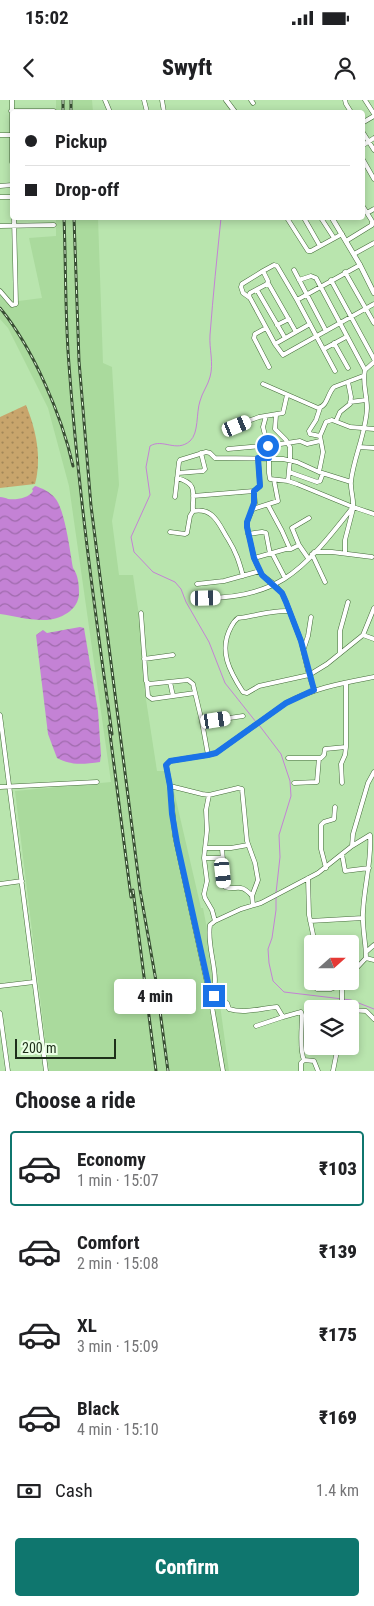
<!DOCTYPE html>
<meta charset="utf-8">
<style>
:root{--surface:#fff;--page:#f6f6f6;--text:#202124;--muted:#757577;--line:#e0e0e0;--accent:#0f766e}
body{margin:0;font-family:"Roboto Condensed",sans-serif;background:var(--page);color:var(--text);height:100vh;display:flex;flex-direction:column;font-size:19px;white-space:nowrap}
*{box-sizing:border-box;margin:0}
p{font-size:16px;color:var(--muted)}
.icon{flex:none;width:28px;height:28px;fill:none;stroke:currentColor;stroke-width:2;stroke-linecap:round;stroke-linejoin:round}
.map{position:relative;height:971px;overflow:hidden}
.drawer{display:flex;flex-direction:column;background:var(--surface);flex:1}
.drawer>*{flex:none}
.top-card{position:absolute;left:10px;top:10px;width:355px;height:110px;border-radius:5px;box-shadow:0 2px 8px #0003;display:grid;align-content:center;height:110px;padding:0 15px;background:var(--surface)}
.needle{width:32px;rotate:69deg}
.tools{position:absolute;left:304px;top:835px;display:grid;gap:10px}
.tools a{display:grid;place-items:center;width:55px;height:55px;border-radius:5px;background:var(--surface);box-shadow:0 2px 8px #0003;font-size:25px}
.scale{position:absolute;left:15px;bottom:12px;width:101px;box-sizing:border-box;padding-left:5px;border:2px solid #1e2f1a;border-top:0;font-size:14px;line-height:18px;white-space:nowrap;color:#1e2f1a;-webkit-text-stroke:4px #e9ffe3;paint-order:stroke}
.end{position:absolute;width:22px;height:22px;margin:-11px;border:6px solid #1a73e8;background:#fff;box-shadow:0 0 0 2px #fff}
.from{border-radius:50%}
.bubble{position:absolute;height:35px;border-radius:5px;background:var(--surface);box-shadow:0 2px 8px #0003;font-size:16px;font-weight:800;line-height:35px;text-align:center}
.car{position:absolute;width:15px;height:30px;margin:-15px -8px;border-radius:6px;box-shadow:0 0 4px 1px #0007;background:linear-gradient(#fff 24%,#345 0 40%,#fff 0 76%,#345 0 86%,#fff 0)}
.top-card b{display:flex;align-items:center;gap:18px;height:48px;font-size:19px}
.top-card b+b{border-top:1px solid var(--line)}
.top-card i{width:12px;height:12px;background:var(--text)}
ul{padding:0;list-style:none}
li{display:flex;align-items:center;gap:15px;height:75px;margin:0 10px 8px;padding:0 5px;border:2px solid transparent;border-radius:5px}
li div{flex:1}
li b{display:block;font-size:19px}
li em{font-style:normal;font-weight:800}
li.active{border-color:var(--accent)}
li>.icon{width:45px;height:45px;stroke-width:1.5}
h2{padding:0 15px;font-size:22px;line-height:60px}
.pay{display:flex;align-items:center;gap:12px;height:55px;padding:0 15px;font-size:19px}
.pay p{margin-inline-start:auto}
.cta{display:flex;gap:10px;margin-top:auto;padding:10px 15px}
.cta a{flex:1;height:58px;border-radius:5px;background:var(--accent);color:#fff;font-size:20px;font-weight:800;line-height:58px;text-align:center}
.status{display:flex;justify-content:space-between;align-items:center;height:35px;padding:0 25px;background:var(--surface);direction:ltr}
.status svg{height:14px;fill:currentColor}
header{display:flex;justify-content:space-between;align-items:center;height:65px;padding:0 15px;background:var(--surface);font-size:22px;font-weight:800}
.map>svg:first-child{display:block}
.built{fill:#aada9d}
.park{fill:url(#park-dots)}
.water{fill:url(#water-waves)}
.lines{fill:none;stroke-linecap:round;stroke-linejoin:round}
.stream{stroke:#c482d5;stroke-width:1}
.minor-casing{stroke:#456b3a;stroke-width:5}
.tertiary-casing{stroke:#456b3a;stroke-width:5.5}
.minor{stroke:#fff;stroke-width:4}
.tertiary{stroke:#fff;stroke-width:4.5}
.rail-casing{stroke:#394f34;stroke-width:3}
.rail{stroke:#e9ffe3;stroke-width:1;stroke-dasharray:4;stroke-linecap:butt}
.route{stroke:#1a73e8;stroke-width:6}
</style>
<div class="status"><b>15:02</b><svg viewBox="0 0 49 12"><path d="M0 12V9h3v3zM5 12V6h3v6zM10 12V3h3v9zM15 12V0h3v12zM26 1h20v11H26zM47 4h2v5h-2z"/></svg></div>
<header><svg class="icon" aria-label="back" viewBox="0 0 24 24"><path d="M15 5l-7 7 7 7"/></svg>Swyft<svg class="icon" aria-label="person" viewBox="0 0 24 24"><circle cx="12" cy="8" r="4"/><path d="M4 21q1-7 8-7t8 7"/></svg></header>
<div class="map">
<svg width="374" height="971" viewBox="0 0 374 971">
<defs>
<pattern id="park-dots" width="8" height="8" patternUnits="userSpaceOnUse" patternTransform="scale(1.25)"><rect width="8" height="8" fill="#c8a56c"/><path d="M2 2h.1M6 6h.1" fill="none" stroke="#a28758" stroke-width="1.8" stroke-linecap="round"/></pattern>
<pattern id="water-waves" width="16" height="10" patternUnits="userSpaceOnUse" patternTransform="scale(1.25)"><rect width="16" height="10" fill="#c482d5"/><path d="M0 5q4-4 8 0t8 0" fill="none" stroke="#9f6bac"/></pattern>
</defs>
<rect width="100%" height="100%" fill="#b9e5ae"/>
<path class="built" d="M56 0H92L93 12H56Z
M56 118H98L103 263 112 267 119 385 112 421 119 475H133L143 543 145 593 157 671H165L167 687H173L201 808H203L216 876 213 879 214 888 218 890 229 971H49L15 691 111 682 69 386 48 308 8 228 0 219V188L11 202 42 198 29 138 56 136Z"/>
<path class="park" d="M26 305C36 330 42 357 35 384L0 388V317Z"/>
<path class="water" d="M35 386C42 388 50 392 55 398 65 410 70 451 73 468 78 475 79 484 79 493 79 511 58 521 42 520 28 520 14 516 0 514V397C3 397 6 398 8 399 17 400 29 398 33 391L32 389Z
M80 527 84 528 98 611 101 655 100 662C84 664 72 666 57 658L48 634 36 535 43 530 47 533Z"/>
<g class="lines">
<path class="stream" d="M221 118C217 157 213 196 210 235 209 249 214 263 210 277 208 285 202 293 200 301 196 313 199 333 190 341 176 353 163 338 150 346L146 367 150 395 131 437 134 452 153 472 175 482 181 489 186 502 209 542 225 583 256 622
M259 625 281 654 290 681 291 696 279 735 280 757 276 793
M276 797V810L272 838 268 849 269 863 273 881 284 892 351 900 374 909"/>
<defs>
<path id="minor" d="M12 0V62
M105 0 110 12
M144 0 147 12
M162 0 164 12
M251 0 253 3
M345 0 346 4 351 12
M365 0 374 14
M11 11H54
M362 23 374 16
M362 31 374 50
M0 35H12
M362 46 374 38
M362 58 374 79
M0 86 12 85
M0 97H12
M362 105 367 113 374 109
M287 118 308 151H311L342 134
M304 118 320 146
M321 118 334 138
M0 126 54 125
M346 141 372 125V121L367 113
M354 154 374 143
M294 170 326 231
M345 172 374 223
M299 180 311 176 316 178 365 270 374 262
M331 180 374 259
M268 183 296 232
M257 190 285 238
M0 191 12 205 16 204 14 118
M250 198 243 193 241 187 242 184 263 171
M297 200 277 166 274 165 263 171 268 181 267 184 250 193 249 196 275 244 283 255 374 204
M277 225 289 219
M266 228 255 234 254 238 269 267
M334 243 348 268
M275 244 310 224
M324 249 346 237
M335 271 297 200 360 165
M263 284 318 308C328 306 327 294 334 287L363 276
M350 302 366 300
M276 315 275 329 286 340 290 347V360L288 381
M266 316 263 327 269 351V373L270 379 288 381 297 384 353 407 374 414
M336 321 340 312 350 304 351 297 348 282
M237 325 259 317 283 313 287 295
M320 336 310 334 309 331 316 320 320 308
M359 347 374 348
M228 349 274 345 300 341 307 344 320 341
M289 372 317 382 320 381 323 373
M319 372 323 352 320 336 326 322 332 320 350 327 374 329
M178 373 203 371 205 369 201 353
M177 378C199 384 192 393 193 411
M254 391 255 403 247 422V427L254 458 258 467 262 475 274 484 282 493 286 502 301 541 309 575 259 586 247 593 243 592C230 572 218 551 231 527 233 523 234 521 238 518 257 516 270 510 289 511
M193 396 254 391 260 386 258 358
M175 397 179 362 180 360 206 352 210 353 215 358 283 359 297 362 319 372 351 382
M268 405 282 431 290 449
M253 409 278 401 274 380
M170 432 185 434 187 433 190 416 193 411C214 407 219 425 228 439 236 452 239 461 243 476
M248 434 262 432 266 433 270 454
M314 452H332L372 457
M272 453 285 478
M345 453V440L353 409
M312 454 325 482
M254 458 286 449H291L299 445
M308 458 299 445 292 428 309 418
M197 484 224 481 260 471
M206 498C233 498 261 493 284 479 310 463 334 431 353 407 354 398 350 390 351 381 354 356 366 333 367 308 367 295 362 283 365 270
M141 513 146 581 149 584 188 580 193 584 202 622 208 655
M363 535 374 539
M304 548 308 536 311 517
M340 553V531L348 502
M144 559 173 555
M170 582 173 596
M147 583 148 596 152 599 195 593
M314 589 309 575 327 564 363 535 374 508
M0 615 46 971
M202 622 243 616
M288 658H321L324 655 325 649 346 647V583
M294 683 317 682 319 658
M342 683 341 664 345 655 346 647
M170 686 202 694 209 695
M0 687 97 682
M205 748H231L248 745
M222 748 225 787C237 791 240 782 252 796L253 805
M342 754 345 771 369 768
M204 758H223
M326 768 321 749V725L324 722 334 719 335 707
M308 778 309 815 315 844
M0 784 22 781
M215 821 212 810 205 798 204 794 207 781 204 758 207 730 206 710 209 695 238 688 242 689 247 741 255 763 258 780 252 796
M310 821 363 818
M366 852 374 845
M366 858 374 860
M350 875 366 858C366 843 362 828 363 812 364 786 372 761 370 735L352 746
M317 881 315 887 317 889H331L343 884
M0 886 34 882
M342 909V887L344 881
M350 910 366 911 374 919
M0 913 8 971
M256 926 283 917
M304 960C299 949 302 927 302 915L301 912 283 917 277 907C261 908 245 914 229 909L227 903H225L211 901C222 875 206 850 210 825L215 821 241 809 261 803 318 773 352 746 353 734 368 683 374 672
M223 971 211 901 175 736 170 686 166 665 170 661 208 655 216 653 286 603C313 588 343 583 374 577
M301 971V963L304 960 314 961 318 971
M333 971 338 946"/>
<path id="tertiary" d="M226 0 235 12
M332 118 360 165 374 193"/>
</defs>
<use href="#minor" class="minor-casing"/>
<use href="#tertiary" class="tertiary-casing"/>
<use href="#minor" class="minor"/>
<use href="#tertiary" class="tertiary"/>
<defs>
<path id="rail" d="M63 0V12
M71 0V12
M64 118C66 167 65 216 69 265 78 389 95 511 112 634
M74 118 79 261 91 406 140 790 156 881 168 971
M0 208C33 248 62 316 73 366
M109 626 131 797
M133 790 156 971"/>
</defs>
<use href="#rail" class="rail-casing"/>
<use href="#rail" class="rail"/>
</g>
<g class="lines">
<path class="route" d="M214 896 212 901 177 743 172 714 170 686 166 665 170 661 208 655 216 653 286 603 314 590 301 541 286 502 282 493 262 475 254 458 247 427V422L254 403V391L260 386 258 358H269L268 346"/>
</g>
</svg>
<div class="tools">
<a><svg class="needle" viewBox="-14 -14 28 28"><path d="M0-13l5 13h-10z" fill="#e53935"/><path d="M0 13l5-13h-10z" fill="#757577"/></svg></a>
<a><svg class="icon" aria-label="layers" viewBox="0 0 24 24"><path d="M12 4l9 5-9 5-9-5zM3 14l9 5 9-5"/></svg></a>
</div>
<div class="scale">200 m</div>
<i class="end from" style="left:268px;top:346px"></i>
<i class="end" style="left:214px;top:896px"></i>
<div class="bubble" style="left:114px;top:879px;width:82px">4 min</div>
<i class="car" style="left:237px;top:326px;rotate:68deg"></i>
<i class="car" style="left:206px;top:498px;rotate:89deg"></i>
<i class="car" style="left:216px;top:620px;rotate:81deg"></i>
<i class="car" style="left:223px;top:773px;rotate:174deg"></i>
<div class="top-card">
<b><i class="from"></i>Pickup</b>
<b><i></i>Drop-off</b>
</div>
</div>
<section class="drawer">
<h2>Choose a ride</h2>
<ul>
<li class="active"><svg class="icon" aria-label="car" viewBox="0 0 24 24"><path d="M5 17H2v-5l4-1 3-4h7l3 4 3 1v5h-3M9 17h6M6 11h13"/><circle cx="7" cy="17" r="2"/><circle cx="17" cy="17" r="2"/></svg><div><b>Economy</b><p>1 min · 15:07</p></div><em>₹103</em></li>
<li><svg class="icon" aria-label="car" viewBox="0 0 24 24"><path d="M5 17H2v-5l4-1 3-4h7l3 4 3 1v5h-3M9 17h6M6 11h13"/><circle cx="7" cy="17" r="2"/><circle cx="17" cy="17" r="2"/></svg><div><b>Comfort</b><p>2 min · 15:08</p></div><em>₹139</em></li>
<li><svg class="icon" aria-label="car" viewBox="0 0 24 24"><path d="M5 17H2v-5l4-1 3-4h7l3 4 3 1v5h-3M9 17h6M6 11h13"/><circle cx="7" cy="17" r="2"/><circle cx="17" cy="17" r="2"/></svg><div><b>XL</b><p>3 min · 15:09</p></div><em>₹175</em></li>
<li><svg class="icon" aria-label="car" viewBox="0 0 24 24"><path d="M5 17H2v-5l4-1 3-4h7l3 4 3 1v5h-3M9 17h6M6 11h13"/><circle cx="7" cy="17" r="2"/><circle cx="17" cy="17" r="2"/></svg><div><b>Black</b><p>4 min · 15:10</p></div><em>₹169</em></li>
</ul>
<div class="pay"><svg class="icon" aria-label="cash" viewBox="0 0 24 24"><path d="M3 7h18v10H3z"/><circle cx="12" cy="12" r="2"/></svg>Cash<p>1.4 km</p></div>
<div class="cta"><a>Confirm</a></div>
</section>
